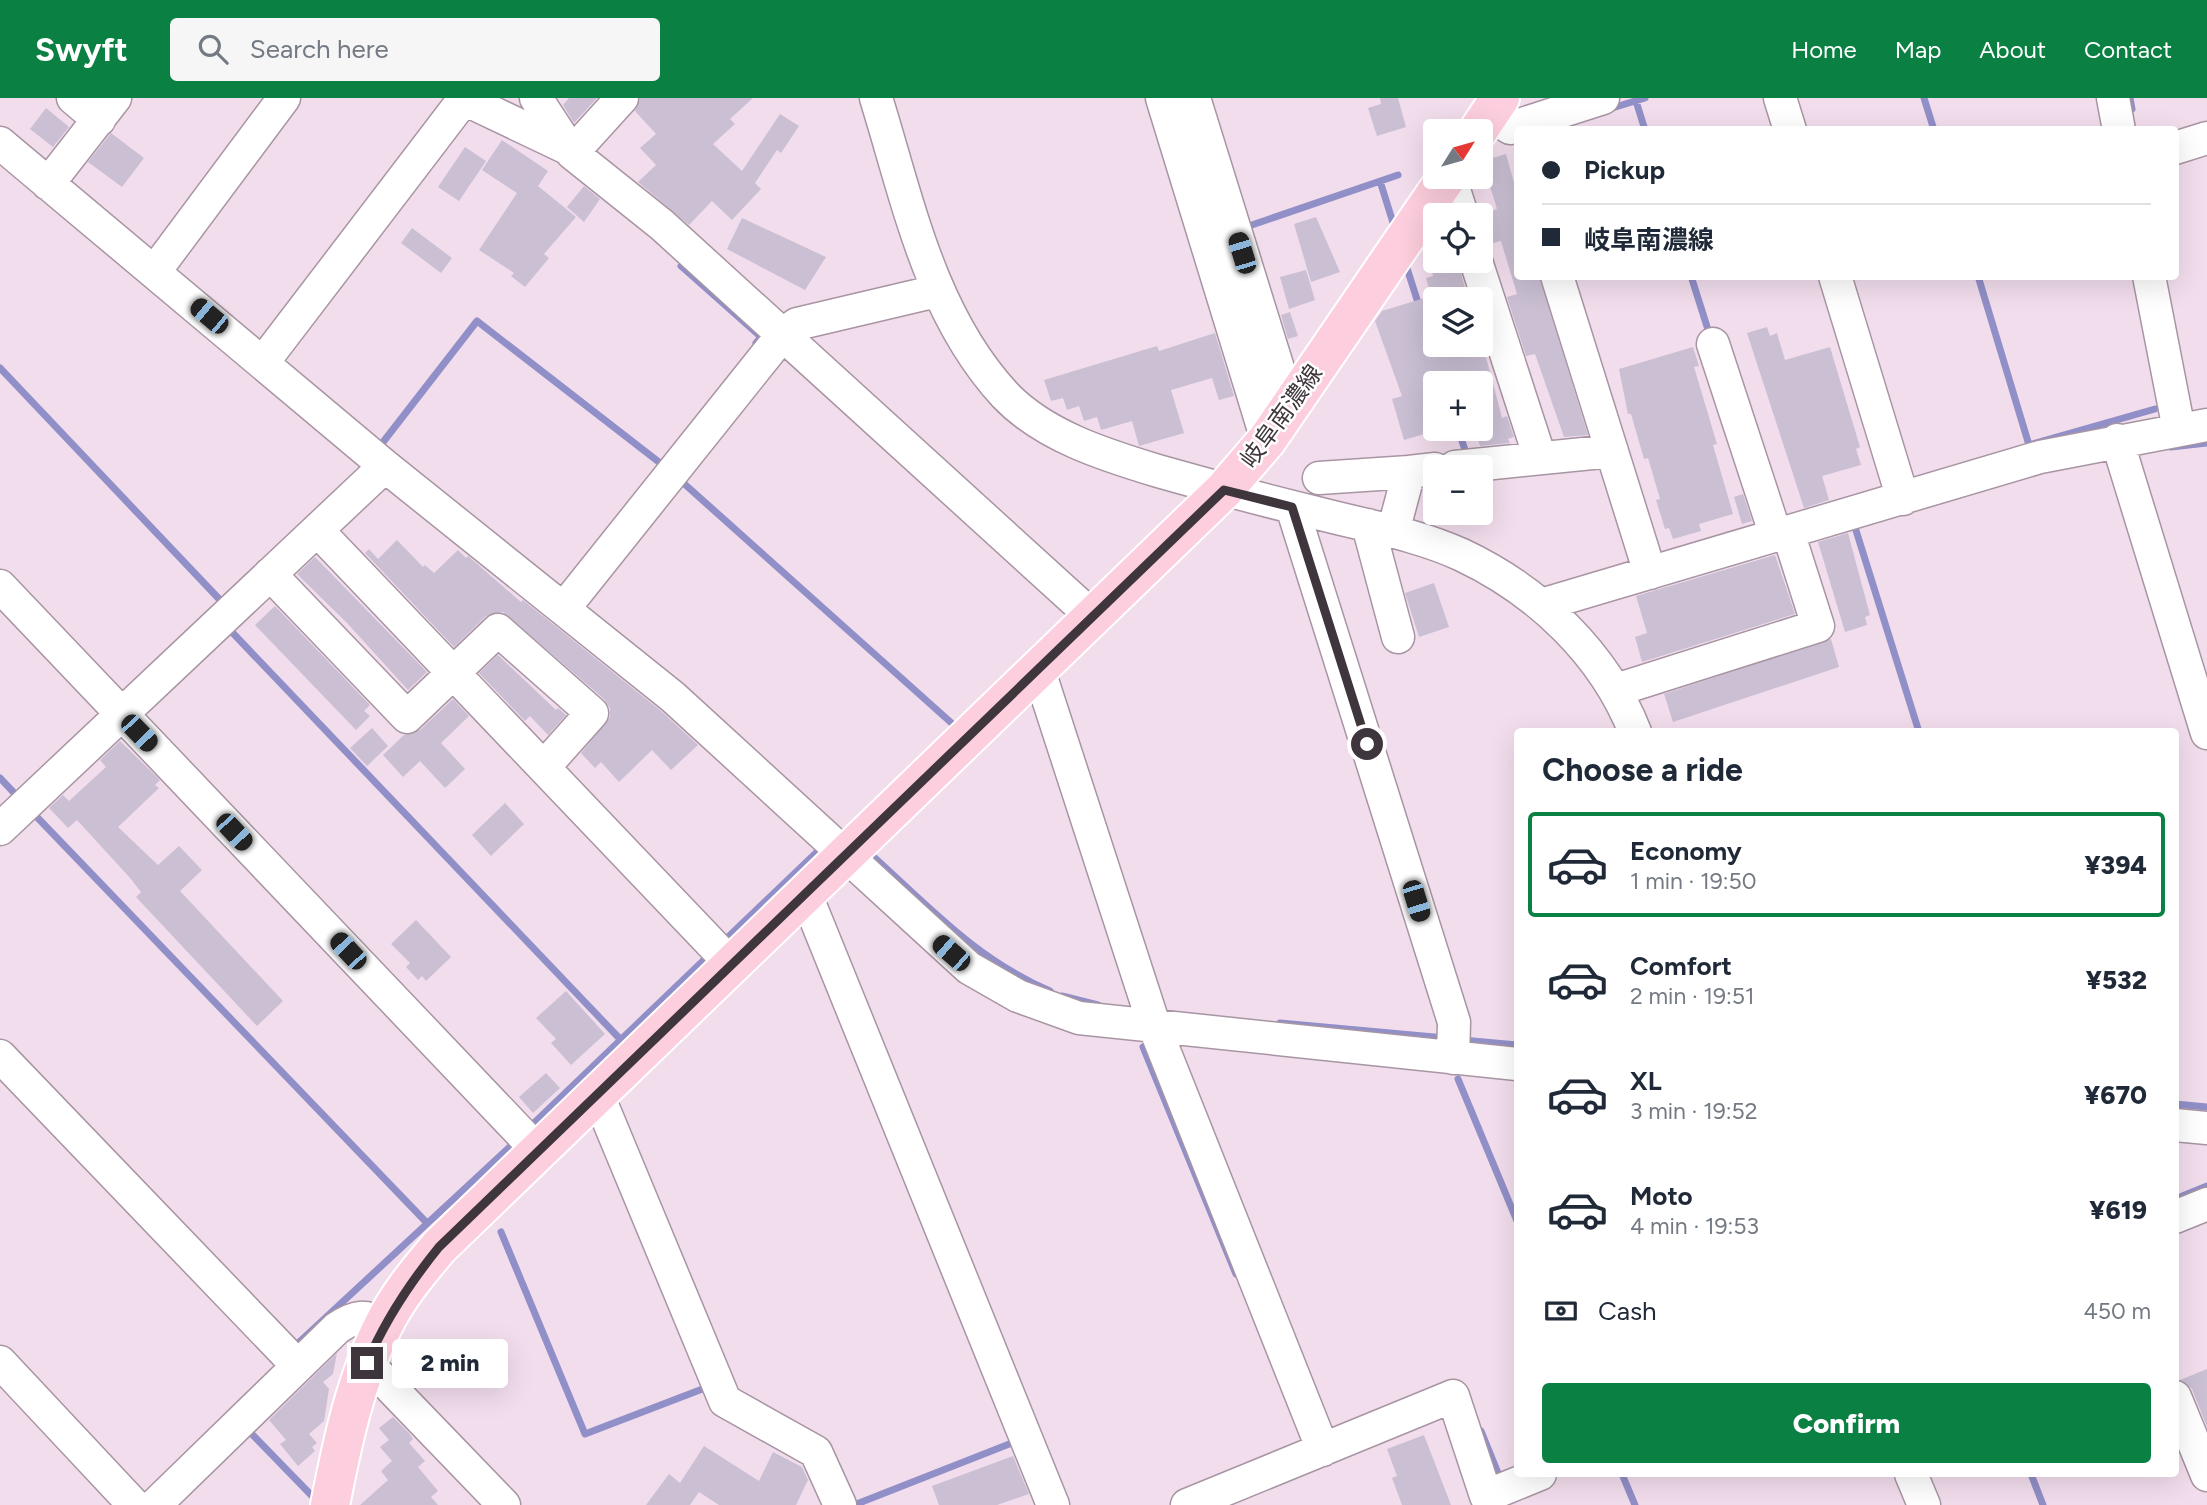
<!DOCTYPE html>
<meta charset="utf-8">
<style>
:root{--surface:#fff;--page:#f6f6f7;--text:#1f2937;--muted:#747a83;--line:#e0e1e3;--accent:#0b8043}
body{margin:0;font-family:Figtree,"Noto Sans JP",sans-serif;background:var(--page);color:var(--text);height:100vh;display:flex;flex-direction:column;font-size:26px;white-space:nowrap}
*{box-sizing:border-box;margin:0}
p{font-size:23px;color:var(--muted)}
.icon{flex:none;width:38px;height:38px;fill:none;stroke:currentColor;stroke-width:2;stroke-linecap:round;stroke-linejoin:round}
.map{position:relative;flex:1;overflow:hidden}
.drawer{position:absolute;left:1514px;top:630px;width:665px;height:749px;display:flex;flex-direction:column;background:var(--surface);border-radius:7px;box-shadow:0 7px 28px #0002}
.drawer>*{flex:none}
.top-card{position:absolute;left:1514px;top:28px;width:665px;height:154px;border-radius:7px;box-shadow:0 7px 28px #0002;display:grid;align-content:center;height:154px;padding:0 28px;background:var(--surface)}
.needle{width:46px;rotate:53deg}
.tools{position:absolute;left:1423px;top:21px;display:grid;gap:14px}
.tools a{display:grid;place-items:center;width:70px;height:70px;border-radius:7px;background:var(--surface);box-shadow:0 7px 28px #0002;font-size:35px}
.end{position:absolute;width:32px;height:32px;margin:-16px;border:9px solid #3e363c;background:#fff;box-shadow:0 0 0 4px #fff}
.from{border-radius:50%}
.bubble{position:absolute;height:49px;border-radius:7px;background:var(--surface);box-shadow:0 7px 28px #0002;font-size:23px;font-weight:800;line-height:49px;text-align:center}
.car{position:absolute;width:21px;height:42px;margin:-21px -10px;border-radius:9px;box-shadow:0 0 5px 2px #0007;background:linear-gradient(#222 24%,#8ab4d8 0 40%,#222 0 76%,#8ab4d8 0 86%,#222 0)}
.top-card b{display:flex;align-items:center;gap:24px;height:66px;font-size:26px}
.top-card b+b{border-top:2px solid var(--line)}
.top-card i{width:18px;height:18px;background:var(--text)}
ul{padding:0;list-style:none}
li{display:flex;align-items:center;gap:21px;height:105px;margin:0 14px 10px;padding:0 14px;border:4px solid transparent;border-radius:7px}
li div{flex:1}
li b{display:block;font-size:26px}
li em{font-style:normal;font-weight:800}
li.active{border-color:var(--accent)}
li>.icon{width:63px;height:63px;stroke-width:1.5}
h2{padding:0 28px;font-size:32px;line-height:84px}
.pay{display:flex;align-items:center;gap:18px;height:77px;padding:0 28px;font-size:26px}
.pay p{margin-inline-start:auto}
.cta{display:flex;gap:14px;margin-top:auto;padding:14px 28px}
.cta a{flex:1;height:80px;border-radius:7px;background:var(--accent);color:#fff;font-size:28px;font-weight:800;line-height:80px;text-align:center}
header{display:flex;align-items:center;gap:42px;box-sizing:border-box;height:98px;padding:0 35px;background:var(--accent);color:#fff}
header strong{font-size:33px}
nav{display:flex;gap:38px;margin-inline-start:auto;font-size:24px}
.search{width:490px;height:63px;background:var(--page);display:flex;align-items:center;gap:18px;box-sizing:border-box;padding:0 24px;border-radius:7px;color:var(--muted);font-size:26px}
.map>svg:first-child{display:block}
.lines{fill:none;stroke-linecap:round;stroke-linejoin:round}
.stream{stroke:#918fc7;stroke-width:7}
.building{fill:#cabfd3}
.minor-casing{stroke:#a895a3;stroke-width:35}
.major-casing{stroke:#fff;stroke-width:42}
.minor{stroke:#fff;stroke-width:32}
.major{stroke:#fdcedd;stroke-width:38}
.route{stroke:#3e363c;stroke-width:9}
.labels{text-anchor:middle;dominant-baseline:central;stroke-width:5;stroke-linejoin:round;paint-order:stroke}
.street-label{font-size:24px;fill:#3e363c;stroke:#fff}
</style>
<header>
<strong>Swyft</strong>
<div class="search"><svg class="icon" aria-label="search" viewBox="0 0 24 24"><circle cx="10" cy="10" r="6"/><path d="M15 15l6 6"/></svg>Search here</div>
<nav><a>Home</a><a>Map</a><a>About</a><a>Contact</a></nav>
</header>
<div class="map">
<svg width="2207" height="1407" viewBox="0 0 2207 1407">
<rect width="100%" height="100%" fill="#f2dded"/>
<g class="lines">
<path class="stream" d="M1924 0 1934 32
M2130 0 2132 11
M1636 3 1645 32
M1609 11 1645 0
M1380 83 1395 131
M1243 130 1398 77
M1406 167 1420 211
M681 168 761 239 756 245
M1691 178 1710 238
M1978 178 2029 347 2155 311
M0 270 222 504 227 499
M1458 331 1467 358
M380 348 477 223 664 368
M2171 349 2207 345
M680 382 956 629
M1854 426 1919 634
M229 531 621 942
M0 680 17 698
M34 716 427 1125
M875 760C932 812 978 862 1050 893
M726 841 818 753
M1062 898 1098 907
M1280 925 1445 940
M1462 942 1517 947
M1143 949 1236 1176
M1458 981 1517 1123
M2175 1006 2207 1009
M534 1025 706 860
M2175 1101 2207 1088
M501 1134 585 1336 705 1290
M295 1248 513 1046
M246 1330 315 1401
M1481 1333 1500 1380 1504 1379
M1622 1376 1635 1407
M2031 1376 2043 1407
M852 1402 854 1407 1017 1343"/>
</g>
<path class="building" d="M569 0H597L574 25 563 7Z
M640 0H753L730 21 735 26 713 46 742 73 780 16 799 28 781 55 777 52 755 85 761 91 732 122 712 103 689 127 638 84 656 67 640 50 656 36 635 13Z
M1380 0H1398L1406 29 1377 38 1368 10 1381 6Z
M46 10 69 29 53 49 30 31Z
M111 35 144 60 122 89 88 64Z
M502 42 548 73 538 88 576 119 544 156 549 160 525 189 511 178 514 175 479 152 517 95 482 72Z
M465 49 486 63 459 103 438 89Z
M1506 56 1517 95V178H1539L1588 337 1564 339 1535 256 1526 258 1507 199 1517 196 1501 143 1485 147 1480 145V116L1497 111 1482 63Z
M584 88 600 101 584 124 567 109Z
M1316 119 1340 174 1311 184 1294 126Z
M742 120 826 159 805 192 727 151Z
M412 130 452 160 441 175 401 145Z
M1429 163H1458L1467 198 1435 201V247H1480V236L1502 320 1507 318 1514 339 1508 341 1510 345 1480 348 1475 331H1480V285H1435V288L1425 290 1435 331 1438 332 1404 342 1392 301 1402 298 1375 223 1382 213 1431 198 1426 180 1433 178Z
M1306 172 1315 202 1289 211 1280 179Z
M1290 214 1298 238 1288 241 1281 217Z
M1767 229 1770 238 1777 235 1785 262 1830 249 1860 349 1856 351 1861 367 1822 378 1829 402 1804 410 1747 235Z
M1215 235 1234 298 1219 302 1212 280 1171 292 1184 335 1139 348 1132 323 1101 332 1097 319 1084 323 1079 308 1067 312 1063 300 1051 303 1044 282 1157 248 1159 253Z
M1693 249 1699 268 1694 269 1717 346 1713 347 1733 416 1699 426 1701 433 1673 441 1669 430 1665 431 1656 402 1660 401 1648 360 1644 361 1631 316H1628L1619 271Z
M1743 396 1752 423 1742 426 1734 399Z
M1848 435 1870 517 1865 519 1867 527 1845 534 1818 444Z
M397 442 423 469 425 467 434 475 458 452 466 460 468 458 521 504 523 502 661 613 698 647 671 672 652 652 619 684 601 664 595 670 581 655 610 619V610L604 601 503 514 486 518 454 549 365 455 369 451 378 461Z
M1775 457 1795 516 1642 564 1635 539 1647 535 1636 498Z
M315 459 427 574 408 592 347 525 297 476Z
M1434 485 1449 529 1419 539 1405 495Z
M275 508 370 607 364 613 370 618 356 632 255 527Z
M1831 541 1839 569 1673 624 1664 596Z
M498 557 556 612 558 610 566 617 548 637 530 618 525 623 479 575Z
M453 601 469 618 441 645 465 671 445 690 420 663 403 679 383 657 404 637 420 632Z
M372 630 388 648 367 668 350 650Z
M120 643 160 682 155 687 159 690 118 729 158 767 179 748 202 772 180 793 283 903 257 928 136 799 141 794 131 781 77 722 68 730 49 710 63 697 69 703 106 669 100 662Z
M505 705 524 726 491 758 472 737Z
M416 822 451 859 426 883 422 878 418 882 406 869 410 865 391 846Z
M566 893 605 936 571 967 551 945 556 941 536 920Z
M546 975 560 990 533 1015 519 999Z
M337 1255 333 1276 323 1284 329 1291 324 1323 309 1336 317 1345 312 1349 315 1353 298 1368 280 1346 286 1342 269 1322Z
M2207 1271V1329L2192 1291 2180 1282Z
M393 1319 409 1335 413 1341 409 1345 425 1363 418 1369 438 1393 431 1399 438 1407H360L388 1382 381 1373 392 1363 380 1349 389 1342 379 1330Z
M1424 1337 1451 1407H1402L1392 1380 1397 1378 1387 1351Z
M704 1348 759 1383 773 1354 802 1369 808 1382 796 1407H719L699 1394 690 1407H646L669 1376 680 1385Z
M1013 1358 1029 1396 997 1407H939L932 1388Z"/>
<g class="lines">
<defs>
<path id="minor" d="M73 0 99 22
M462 0 567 50
M536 0 572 55 662 127 1094 520
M876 0C908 103 930 216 1005 297 1044 338 1105 357 1158 373 1214 389 1271 404 1329 418 1373 429 1421 438 1462 457 1538 493 1604 555 1635 634
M1162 0 1267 342
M1194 0 1290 309
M1780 0 1790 32
M2113 0 2119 32
M1489 16 1510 30 1603 0
M0 45 385 368 673 599 969 870 1018 898 1079 920 1517 966
M2175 50 2207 40
M572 55 622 0
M1450 79 1462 117
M48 86 115 0
M1476 163 1540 360
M155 173 284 0
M1557 178 1650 475
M1835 178 1903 401
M2149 178 2179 332
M1713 246 1776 438
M264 263 464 1
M2117 342 2207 635
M1455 369 1612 353
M1319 380 1409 374
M1292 409 1454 924 1453 960
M1368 427 1398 539
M317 432 732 867
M1393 434 1409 374 1435 371
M270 476 407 619 498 532 592 615 544 669
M0 488 537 1052
M1541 507 2040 359 2207 327
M565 509 783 236 797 226 937 193
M1039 573 1155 930 1323 1352
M1616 592 1818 528 1788 434
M0 731 385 368
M806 797 1053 1407
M0 958 298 1268
M597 995 725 1303 816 1354 840 1407
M2175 1027 2207 1030
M2175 1119 2207 1106
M0 1264 134 1407
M367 1265 504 1407
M2175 1299 2207 1377
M1911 1376 1924 1407
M155 1407 337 1230C355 1218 365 1216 383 1227
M1187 1407 1453 1298 1486 1398 1540 1376"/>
<path id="major" d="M1478 33 1500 0
M330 1407C342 1346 355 1283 383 1228 397 1199 418 1174 439 1149L1224 392 1267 342 1447 79"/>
</defs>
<use href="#minor" class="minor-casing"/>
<use href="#major" class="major-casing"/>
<use href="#minor" class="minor"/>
<use href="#major" class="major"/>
</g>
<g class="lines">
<path class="route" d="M367 1265C385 1222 409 1186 439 1149L1224 392 1292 409 1367 646"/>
</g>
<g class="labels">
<g class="street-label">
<text transform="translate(1281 318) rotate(-54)">岐阜南濃線</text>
</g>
</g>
</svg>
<div class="tools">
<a><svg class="needle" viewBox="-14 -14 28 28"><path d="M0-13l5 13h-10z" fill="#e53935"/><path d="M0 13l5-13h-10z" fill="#747a83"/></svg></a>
<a><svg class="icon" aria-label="locate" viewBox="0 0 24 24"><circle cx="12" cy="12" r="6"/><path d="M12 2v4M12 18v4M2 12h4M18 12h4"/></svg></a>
<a><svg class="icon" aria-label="layers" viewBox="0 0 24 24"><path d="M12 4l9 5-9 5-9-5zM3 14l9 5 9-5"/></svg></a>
<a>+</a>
<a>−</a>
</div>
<i class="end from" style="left:1367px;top:646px"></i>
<i class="end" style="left:367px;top:1265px"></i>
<div class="bubble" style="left:392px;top:1241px;width:116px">2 min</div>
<i class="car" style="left:1242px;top:155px;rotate:343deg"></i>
<i class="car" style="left:209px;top:218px;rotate:310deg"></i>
<i class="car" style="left:139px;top:635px;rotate:136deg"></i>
<i class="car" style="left:234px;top:734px;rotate:137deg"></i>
<i class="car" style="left:1416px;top:803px;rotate:163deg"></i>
<i class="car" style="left:348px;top:853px;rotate:317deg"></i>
<i class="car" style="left:951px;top:855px;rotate:311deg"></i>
<div class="top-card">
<b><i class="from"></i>Pickup</b>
<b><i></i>岐阜南濃線</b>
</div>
<section class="drawer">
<h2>Choose a ride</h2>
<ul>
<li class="active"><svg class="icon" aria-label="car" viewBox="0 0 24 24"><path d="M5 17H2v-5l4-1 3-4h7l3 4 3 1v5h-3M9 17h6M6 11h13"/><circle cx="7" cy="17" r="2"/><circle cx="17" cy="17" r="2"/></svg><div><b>Economy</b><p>1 min · 19:50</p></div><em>¥394</em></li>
<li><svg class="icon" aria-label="car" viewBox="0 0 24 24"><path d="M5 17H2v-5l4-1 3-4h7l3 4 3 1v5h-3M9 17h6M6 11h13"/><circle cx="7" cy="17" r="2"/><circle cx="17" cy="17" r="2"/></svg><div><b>Comfort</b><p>2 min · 19:51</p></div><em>¥532</em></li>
<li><svg class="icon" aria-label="car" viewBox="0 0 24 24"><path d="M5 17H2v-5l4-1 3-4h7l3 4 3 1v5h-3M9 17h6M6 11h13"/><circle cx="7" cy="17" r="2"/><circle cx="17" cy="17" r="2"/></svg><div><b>XL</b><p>3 min · 19:52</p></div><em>¥670</em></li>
<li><svg class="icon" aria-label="car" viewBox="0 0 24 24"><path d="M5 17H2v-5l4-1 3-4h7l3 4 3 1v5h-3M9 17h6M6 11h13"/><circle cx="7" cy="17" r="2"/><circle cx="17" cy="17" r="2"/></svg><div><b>Moto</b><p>4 min · 19:53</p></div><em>¥619</em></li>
</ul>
<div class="pay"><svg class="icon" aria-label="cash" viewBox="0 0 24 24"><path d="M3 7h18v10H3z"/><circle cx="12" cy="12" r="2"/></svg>Cash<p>450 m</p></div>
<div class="cta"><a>Confirm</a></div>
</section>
</div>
